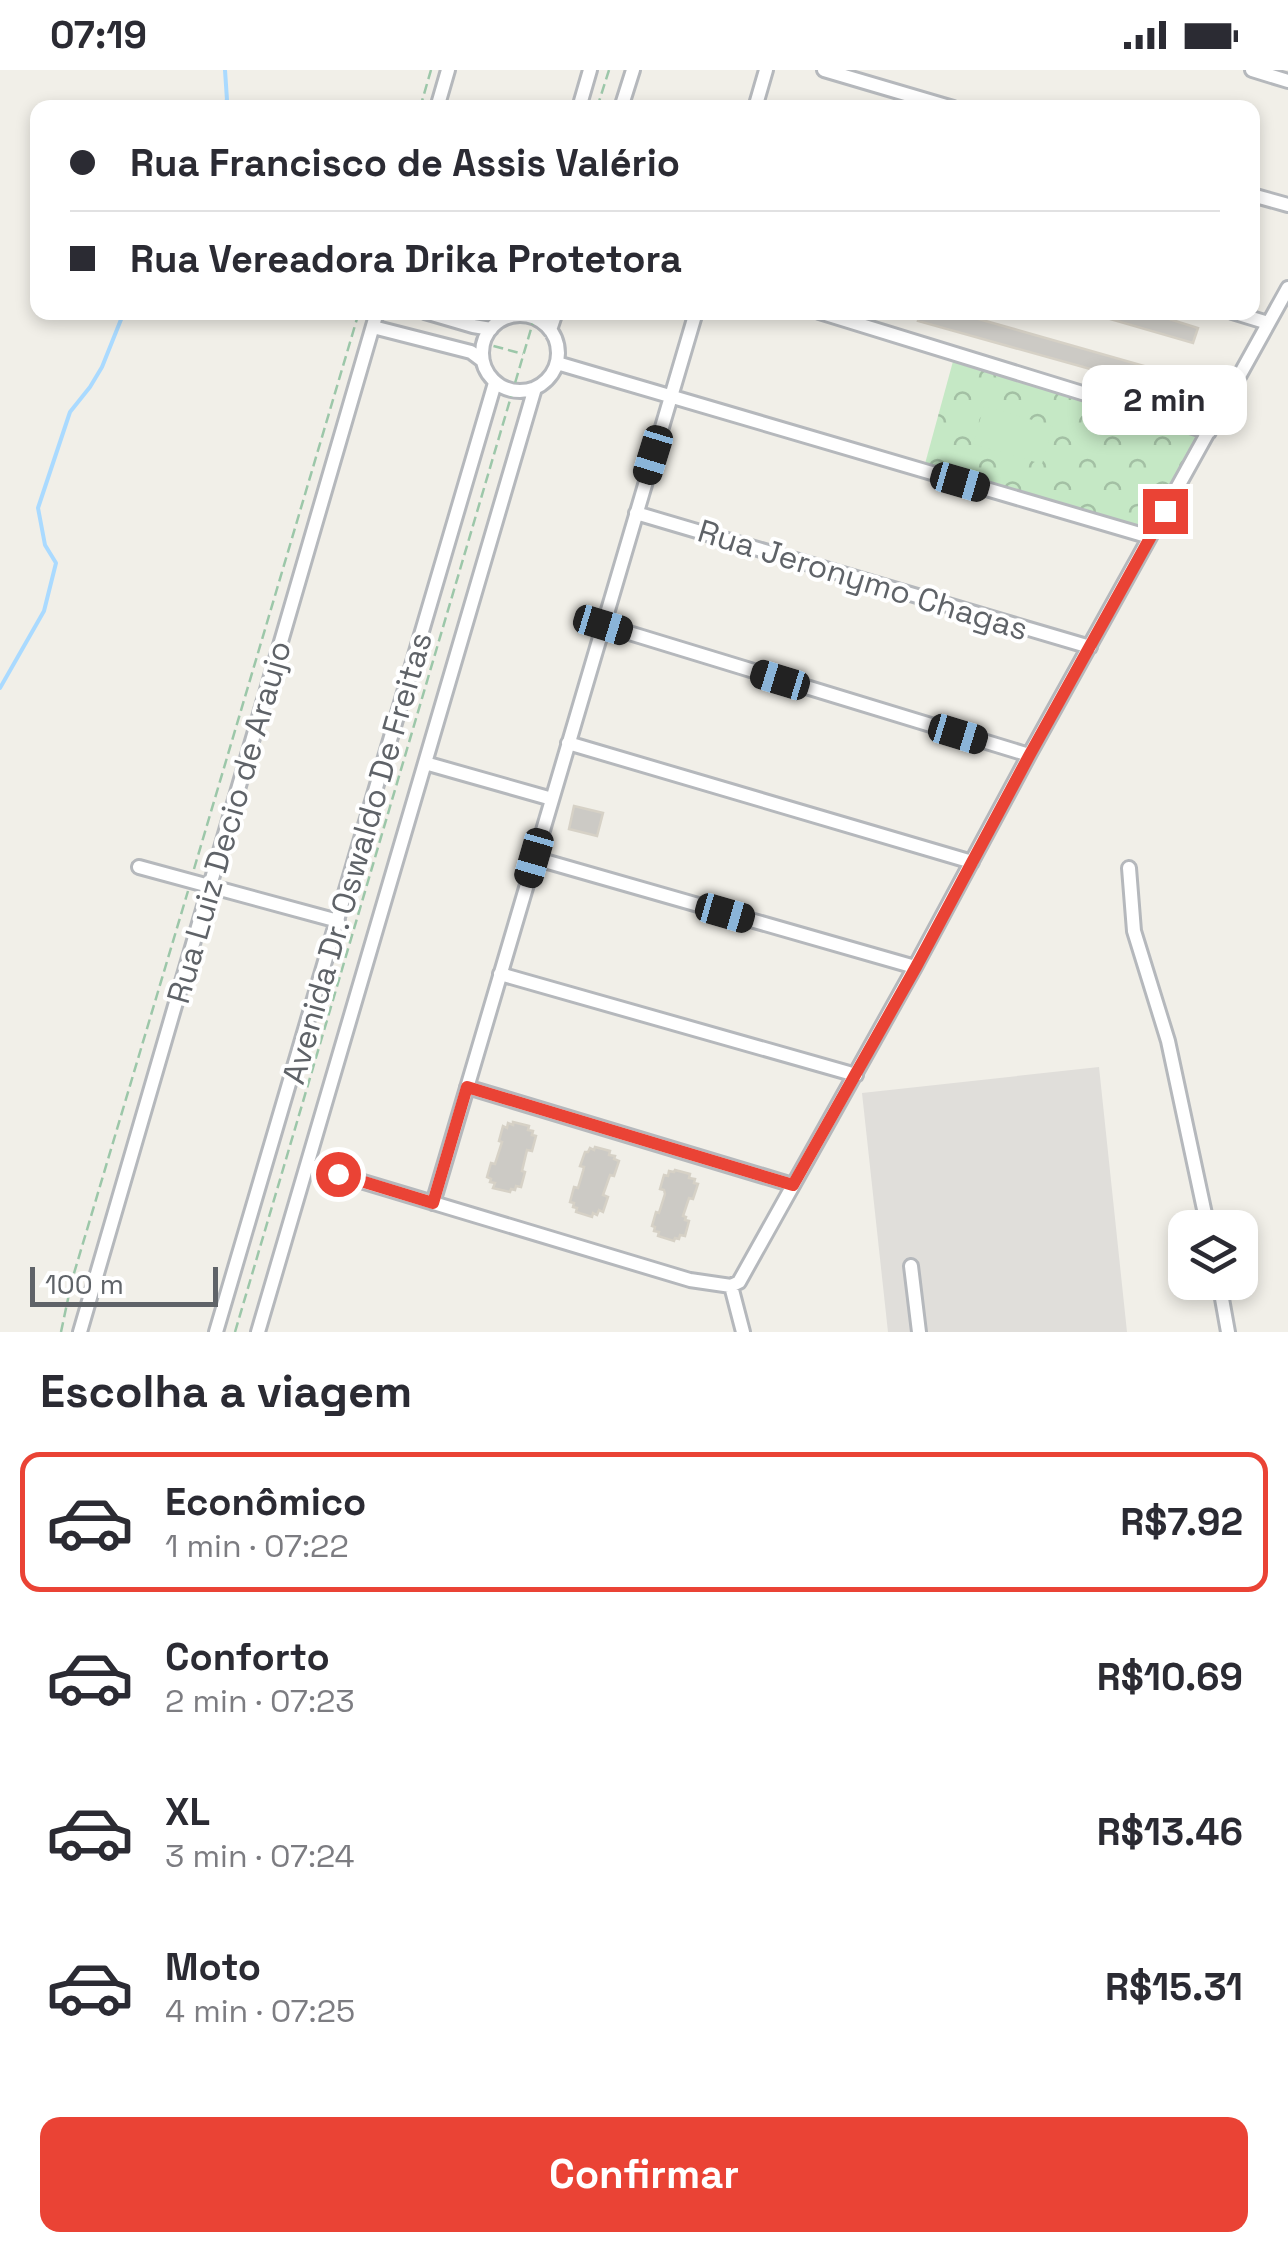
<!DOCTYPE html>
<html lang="pt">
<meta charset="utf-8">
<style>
:root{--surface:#fff;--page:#f2f2f3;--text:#2b2b33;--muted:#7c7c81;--line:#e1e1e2;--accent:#ea4335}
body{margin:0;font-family:"Space Grotesk",sans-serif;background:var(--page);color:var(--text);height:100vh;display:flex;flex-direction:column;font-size:38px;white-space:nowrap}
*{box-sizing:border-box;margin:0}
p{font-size:32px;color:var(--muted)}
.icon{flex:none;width:55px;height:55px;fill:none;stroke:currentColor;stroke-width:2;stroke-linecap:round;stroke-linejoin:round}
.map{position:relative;height:1262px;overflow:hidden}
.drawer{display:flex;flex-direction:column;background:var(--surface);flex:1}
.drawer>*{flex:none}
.hud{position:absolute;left:30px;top:30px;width:1230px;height:220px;border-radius:20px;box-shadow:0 5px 15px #0003;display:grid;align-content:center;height:220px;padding:0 40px;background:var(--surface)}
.buttons{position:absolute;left:1168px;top:1140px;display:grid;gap:20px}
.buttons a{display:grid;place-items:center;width:90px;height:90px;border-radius:20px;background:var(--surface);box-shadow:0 5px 15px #0003;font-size:50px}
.scale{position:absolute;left:30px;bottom:25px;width:188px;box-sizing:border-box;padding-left:10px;border:5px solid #5f6368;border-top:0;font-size:28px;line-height:35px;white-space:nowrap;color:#5f6368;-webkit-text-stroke:8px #fff;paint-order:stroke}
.end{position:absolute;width:45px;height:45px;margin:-22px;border:12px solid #ea4335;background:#fff;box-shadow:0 0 0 5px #fff}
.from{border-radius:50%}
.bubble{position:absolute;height:70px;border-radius:20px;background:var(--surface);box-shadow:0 5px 15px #0003;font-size:32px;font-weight:600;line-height:70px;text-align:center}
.car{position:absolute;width:30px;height:60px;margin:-30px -15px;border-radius:12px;box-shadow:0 0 8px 2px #0007;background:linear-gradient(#222 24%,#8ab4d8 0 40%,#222 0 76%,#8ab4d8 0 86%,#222 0)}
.hud b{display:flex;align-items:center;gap:35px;height:95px;font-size:38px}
.hud b+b{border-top:2px solid var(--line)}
.hud i{width:25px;height:25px;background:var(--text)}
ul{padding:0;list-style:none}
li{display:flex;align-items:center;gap:30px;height:140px;margin:0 20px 15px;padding:0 20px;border:5px solid transparent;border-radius:20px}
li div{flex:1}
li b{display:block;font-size:38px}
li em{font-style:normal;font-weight:600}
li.on{border-color:var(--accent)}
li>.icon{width:90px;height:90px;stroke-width:1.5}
h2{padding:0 40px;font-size:45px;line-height:120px}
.action{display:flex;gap:20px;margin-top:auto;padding:20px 40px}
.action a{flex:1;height:115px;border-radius:20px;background:var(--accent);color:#fff;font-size:40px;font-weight:600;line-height:115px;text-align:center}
.status{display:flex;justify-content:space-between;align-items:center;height:70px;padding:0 50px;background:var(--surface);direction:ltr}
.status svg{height:28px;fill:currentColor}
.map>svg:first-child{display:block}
.industrial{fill:#e0deda}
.forest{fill:url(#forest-crowns)}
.pitch{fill:#c5e8c5}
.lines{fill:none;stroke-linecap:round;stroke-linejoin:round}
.stream{stroke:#aadaff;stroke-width:4}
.building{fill:#cccac5;stroke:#d6d1c6;stroke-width:2.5}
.minor-casing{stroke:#b5b8bc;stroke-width:18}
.path{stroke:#9cc7a9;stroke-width:2.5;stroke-dasharray:10 5;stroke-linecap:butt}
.minor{stroke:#fff;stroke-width:12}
.route{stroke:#ea4335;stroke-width:12}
.labels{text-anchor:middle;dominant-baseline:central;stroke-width:8;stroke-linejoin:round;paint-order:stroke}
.street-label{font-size:32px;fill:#5f6368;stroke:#fff}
</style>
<div class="status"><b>07:19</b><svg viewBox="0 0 49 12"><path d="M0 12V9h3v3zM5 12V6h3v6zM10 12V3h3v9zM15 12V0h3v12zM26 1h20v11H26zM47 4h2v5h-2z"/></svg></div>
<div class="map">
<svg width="1288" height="1262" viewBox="0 0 1288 1262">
<defs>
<pattern id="forest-crowns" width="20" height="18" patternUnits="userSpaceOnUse" patternTransform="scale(2.5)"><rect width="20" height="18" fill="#c5e8c5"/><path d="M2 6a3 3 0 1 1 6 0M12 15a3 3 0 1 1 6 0" fill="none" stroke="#a3c0a4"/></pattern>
</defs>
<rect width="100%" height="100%" fill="#f1efe8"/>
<path class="industrial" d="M1099 997 1127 1262H888L862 1023Z"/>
<path class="forest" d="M955 284 1209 362 1150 467 923 401Z"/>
<path class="pitch" d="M984 336 1053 356 1042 394 973 374Z"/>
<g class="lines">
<path class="stream" d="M220 38 227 30 225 0
M0 618 44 541 56 493 45 475 38 438 70 342 90 317 102 297 124 242"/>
</g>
<path class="building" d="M921 242H954L1183 307 1177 326 1165 322 1166 320 1094 303V300L918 251Z
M1097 242H1147L1198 258 1193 273 1096 245Z
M574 736 603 743 597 766 569 759Z
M513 1052 529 1056 528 1060 533 1061 532 1065 536 1066 532 1081 527 1080 522 1101 525 1102 521 1117 516 1116 515 1120 511 1119 510 1122 493 1118 495 1113 490 1112 491 1109 487 1107 491 1093 495 1094 502 1072 499 1071 503 1056 507 1058 508 1053 513 1055Z
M595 1077 610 1081 609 1085 615 1086 614 1089 619 1091 614 1106 610 1105 603 1125 608 1127 603 1142 599 1140 597 1145 593 1143 592 1147 576 1142 577 1138 573 1137 574 1133 570 1132 574 1117 578 1118 583 1101 584 1097 580 1096 585 1082H588L590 1078 594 1080Z
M675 1100 690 1104 689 1108 695 1109 694 1113 698 1114 693 1129 689 1128 683 1146 686 1147 685 1150 689 1151 685 1166 680 1165 679 1169 675 1168 674 1171 658 1166 659 1162 654 1161 655 1157 652 1156 656 1142 659 1143 665 1124 664 1120 660 1119 664 1105 668 1106 669 1101 674 1102Z"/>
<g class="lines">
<defs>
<path id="minor" d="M824 0 953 38
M1252 0 1288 11
M437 38 448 0
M579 38 590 0
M621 38 633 0
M755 38 766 0
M1252 125 1288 135
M425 242 473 256 491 259
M819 242 1209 362
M1232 242 1268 253
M482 283a38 38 0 1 1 76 0a38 38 0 1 1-76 0Z
M373 257 471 282 483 291
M550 260 556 242
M557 293 1150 467
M636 443 1090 577
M603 555 1029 685
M568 673 972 792
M425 693 552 729
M534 788 915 897
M139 797 338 851
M1129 798 1134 861 1168 971 1208 1158
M500 904 856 1005
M467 1017 793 1115
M307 1095 690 1210 731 1216
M433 1133 696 242
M911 1196 919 1262
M1219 1212 1228 1262
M731 1216 739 1212 915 897 1029 685 1288 218
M731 1216 743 1262
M80 1262 377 242
M216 1262 495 313
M258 1262 535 318"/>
</defs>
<use href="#minor" class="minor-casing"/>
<path class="path" d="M420 38 431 0
M597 38 609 0
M479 272 523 284
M194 799 359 242
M61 1262 72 1210 188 821
M235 1262 536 242"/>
<use href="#minor" class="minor"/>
</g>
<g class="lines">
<path class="route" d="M338 1104 433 1133 467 1017 793 1115 916 897 1029 686 1165 441"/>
</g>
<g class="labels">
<g class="street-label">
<text transform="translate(863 510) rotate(17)">Rua Jeronymo Chagas</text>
<text transform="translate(229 752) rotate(-74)">Rua Luiz Decio de Araujo</text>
<text transform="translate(357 788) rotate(-74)">Avenida Dr. Oswaldo De Freitas</text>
</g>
</g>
</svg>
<div class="buttons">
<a><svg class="icon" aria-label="layers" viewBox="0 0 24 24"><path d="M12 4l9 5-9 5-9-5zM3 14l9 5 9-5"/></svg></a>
</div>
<div class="scale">100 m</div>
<i class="end from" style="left:338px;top:1104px"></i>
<i class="end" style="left:1165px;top:441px"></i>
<div class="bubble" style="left:1082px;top:295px;width:165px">2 min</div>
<i class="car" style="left:653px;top:385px;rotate:197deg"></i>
<i class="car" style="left:960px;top:412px;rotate:106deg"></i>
<i class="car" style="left:603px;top:555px;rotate:107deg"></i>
<i class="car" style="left:780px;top:610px;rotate:287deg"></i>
<i class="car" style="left:958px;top:664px;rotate:107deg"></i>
<i class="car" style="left:534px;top:788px;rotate:196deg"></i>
<i class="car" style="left:725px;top:843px;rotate:106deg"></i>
<div class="hud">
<b><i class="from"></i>Rua Francisco de Assis Valério</b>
<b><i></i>Rua Vereadora Drika Protetora</b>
</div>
</div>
<section class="drawer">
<h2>Escolha a viagem</h2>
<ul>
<li class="on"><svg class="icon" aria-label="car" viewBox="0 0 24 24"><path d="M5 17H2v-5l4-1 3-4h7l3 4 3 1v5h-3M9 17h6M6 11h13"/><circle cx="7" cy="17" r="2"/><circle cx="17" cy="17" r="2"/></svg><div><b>Econômico</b><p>1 min · 07:22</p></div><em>R$7.92</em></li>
<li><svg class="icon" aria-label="car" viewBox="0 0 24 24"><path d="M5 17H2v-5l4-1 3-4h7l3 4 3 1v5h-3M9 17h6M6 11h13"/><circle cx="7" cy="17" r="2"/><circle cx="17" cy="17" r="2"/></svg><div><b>Conforto</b><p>2 min · 07:23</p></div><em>R$10.69</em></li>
<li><svg class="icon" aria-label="car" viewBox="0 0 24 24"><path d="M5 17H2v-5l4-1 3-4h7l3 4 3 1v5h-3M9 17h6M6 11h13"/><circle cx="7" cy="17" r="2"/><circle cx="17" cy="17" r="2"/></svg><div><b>XL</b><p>3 min · 07:24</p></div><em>R$13.46</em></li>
<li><svg class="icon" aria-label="car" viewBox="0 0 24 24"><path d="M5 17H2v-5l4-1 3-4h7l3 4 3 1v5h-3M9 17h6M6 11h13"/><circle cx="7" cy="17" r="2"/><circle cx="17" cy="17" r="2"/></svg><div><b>Moto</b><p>4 min · 07:25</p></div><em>R$15.31</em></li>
</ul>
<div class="action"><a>Confirmar</a></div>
</section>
